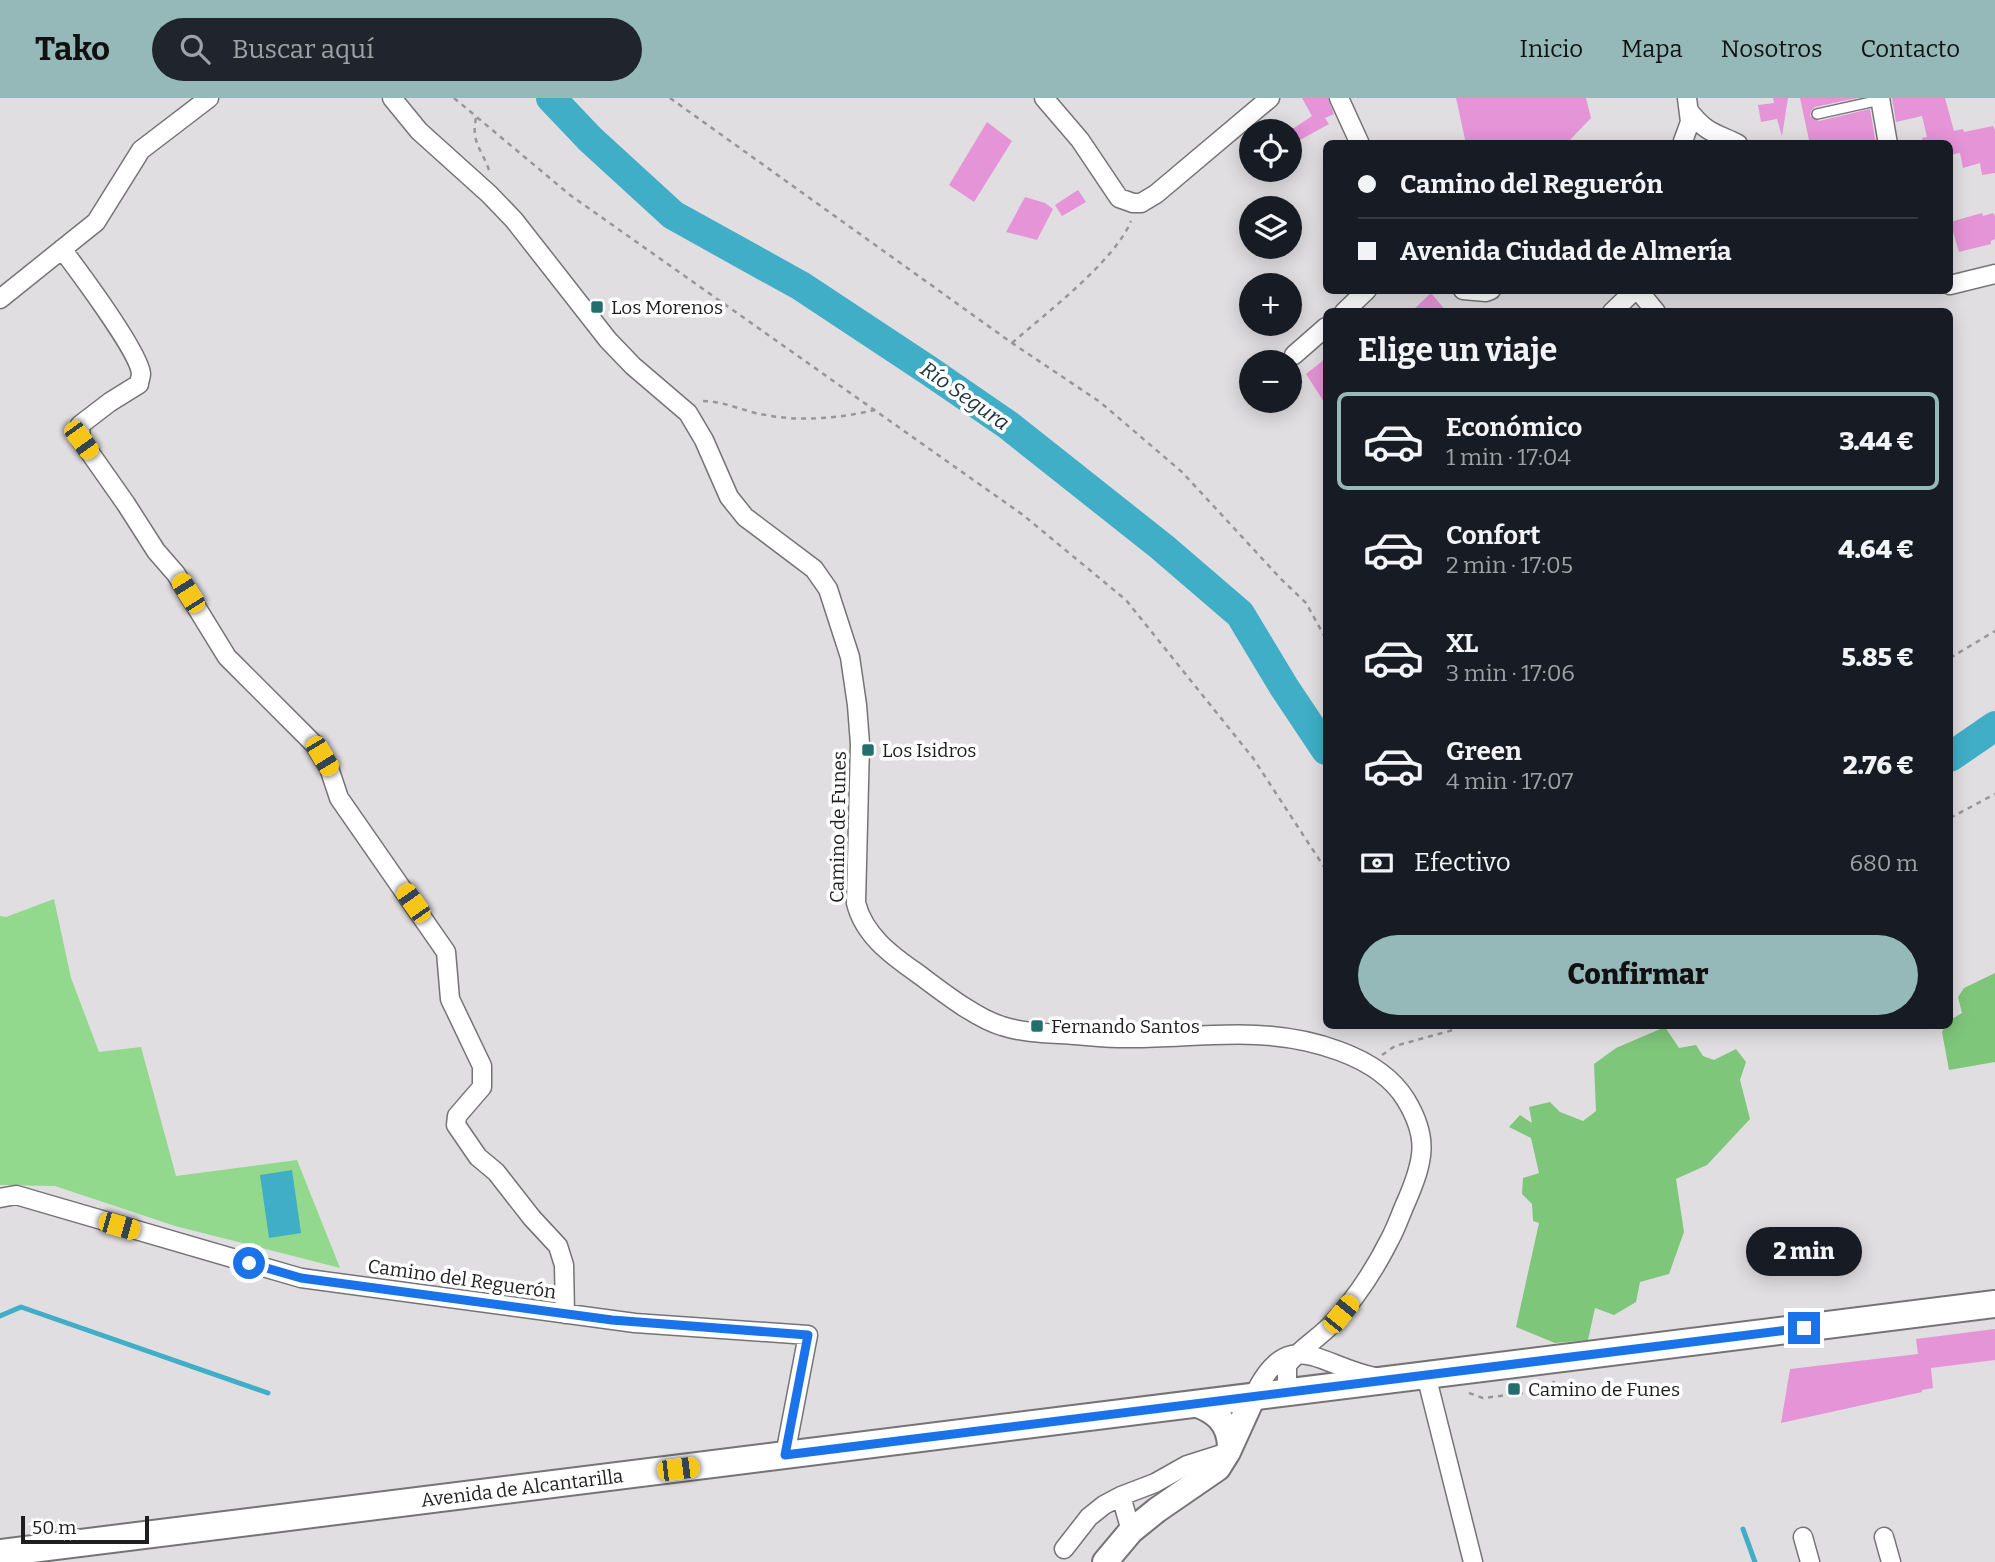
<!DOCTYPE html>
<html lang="es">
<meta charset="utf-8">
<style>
:root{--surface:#171b24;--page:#20242c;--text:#f1f3f6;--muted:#9ea1a6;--line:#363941;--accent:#95b8b9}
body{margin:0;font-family:Bitter,serif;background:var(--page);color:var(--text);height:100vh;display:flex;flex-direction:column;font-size:26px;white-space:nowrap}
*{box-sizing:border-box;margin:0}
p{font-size:23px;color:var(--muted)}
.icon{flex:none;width:38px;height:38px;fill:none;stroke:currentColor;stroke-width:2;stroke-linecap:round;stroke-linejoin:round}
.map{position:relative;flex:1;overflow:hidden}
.panel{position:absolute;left:1323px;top:210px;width:630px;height:721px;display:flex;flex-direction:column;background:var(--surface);border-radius:10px;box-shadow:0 4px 18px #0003}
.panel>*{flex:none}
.top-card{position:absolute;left:1323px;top:42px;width:630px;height:154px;border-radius:10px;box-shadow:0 4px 18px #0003;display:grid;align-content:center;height:154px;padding:0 35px;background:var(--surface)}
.fabs{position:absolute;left:1239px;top:21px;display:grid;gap:14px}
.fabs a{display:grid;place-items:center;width:63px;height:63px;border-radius:50%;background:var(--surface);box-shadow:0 4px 18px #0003;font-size:35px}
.scale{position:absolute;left:21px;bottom:18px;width:128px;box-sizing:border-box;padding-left:7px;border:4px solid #1e1d1f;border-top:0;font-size:19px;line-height:24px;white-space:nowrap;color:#1e1d1f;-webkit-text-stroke:5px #fff;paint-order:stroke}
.end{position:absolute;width:32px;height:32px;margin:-16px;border:9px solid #1a73e8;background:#fff;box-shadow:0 0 0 4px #fff}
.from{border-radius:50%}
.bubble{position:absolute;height:49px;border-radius:24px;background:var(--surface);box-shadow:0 4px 18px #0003;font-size:23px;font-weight:800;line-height:49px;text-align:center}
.car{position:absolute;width:21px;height:42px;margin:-21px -10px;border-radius:9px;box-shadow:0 0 5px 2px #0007;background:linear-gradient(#f5c518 24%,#345 0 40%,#f5c518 0 76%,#345 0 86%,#f5c518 0)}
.top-card b{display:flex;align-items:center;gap:24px;height:66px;font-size:26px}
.top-card b+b{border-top:2px solid var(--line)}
.top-card i{width:18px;height:18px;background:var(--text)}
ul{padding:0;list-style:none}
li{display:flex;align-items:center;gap:21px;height:98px;margin:0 14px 10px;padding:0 21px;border:4px solid transparent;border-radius:10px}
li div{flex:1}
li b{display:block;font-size:26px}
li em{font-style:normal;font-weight:800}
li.active{border-color:var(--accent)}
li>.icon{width:63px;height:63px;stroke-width:1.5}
h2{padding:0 35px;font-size:32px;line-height:84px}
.pay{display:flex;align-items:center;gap:18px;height:77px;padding:0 35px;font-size:26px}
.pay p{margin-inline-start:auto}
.primary-button{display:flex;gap:14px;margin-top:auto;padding:14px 35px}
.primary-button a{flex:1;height:80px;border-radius:42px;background:var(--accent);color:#111;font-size:28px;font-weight:800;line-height:80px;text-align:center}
header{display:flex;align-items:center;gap:42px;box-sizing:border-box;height:98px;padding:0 35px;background:var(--accent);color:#111}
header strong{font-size:33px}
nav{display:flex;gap:38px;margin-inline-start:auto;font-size:24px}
.search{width:490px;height:63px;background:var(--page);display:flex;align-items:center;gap:18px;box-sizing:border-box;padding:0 24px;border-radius:38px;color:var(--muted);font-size:26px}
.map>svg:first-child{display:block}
.green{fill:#92d88d}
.forest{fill:#7ec679}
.water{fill:#3faec6}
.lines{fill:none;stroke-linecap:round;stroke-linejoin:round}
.stream{stroke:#3faec6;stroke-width:5}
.river{stroke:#3faec6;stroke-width:30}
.building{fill:#e594d7}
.lane-casing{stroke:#767377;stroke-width:12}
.street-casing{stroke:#767377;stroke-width:21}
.secondary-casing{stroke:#767377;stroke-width:28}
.primary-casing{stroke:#767377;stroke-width:30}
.path{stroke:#989699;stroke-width:2.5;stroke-dasharray:5 5;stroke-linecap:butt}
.lane{stroke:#fff;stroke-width:9}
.street{stroke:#fff;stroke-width:18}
.secondary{stroke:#fff;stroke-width:24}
.primary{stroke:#fff;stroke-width:26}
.route{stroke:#1a73e8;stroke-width:9}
.poi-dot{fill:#246f6e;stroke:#fff;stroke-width:2.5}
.labels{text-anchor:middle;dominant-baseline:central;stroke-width:7;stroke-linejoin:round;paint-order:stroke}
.poi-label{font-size:19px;fill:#1e1d1f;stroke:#fff;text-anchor:start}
.street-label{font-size:19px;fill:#1e1d1f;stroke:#fff}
.water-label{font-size:21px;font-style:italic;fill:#1c343a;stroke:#fff}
</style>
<header>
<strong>Tako</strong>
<div class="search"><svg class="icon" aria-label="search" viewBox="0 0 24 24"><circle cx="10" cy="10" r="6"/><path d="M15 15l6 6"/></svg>Buscar aquí</div>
<nav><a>Inicio</a><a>Mapa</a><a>Nosotros</a><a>Contacto</a></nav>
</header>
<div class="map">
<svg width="1995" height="1464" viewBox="0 0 1995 1464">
<rect width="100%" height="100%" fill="#e0dee1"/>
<path class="green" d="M54 801 71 880 99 954 141 949 176 1078 297 1062 340 1170 175 1128 55 1088 0 1087V818L6 819Z"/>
<path class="forest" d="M1995 875V964L1949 972 1942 934 1945 928H1950V922L1962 915 1958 899 1964 890Z
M1665 929 1679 950 1696 947 1703 958 1714 962 1736 951 1746 964 1740 982 1750 1021 1707 1067 1676 1081 1684 1134 1669 1176 1640 1184 1636 1204 1614 1217 1595 1210 1588 1242 1555 1245 1516 1229 1539 1125 1533 1123 1532 1106 1522 1096 1523 1080 1539 1075 1531 1040 1509 1029 1520 1017 1532 1025 1529 1009 1550 1004 1560 1014 1583 1023 1596 1013 1594 966 1616 950Z"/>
<path class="water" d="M292 1072 301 1135 269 1140 260 1077Z"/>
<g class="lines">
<path class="stream" d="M0 1218 21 1209 268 1295
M1743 1431 1755 1464"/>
<path class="river" d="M551 0 590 41 673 117 801 188 928 272 1008 327 1162 449 1240 516 1284 589 1326 652
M1950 659 1995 628"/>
</g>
<path class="building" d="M1302 0H1328L1334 16 1325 20 1329 26 1291 47V32L1312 18Z
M1456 0H1586L1591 20 1566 46H1466Z
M1773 0H1788L1782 38 1777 21 1761 24 1758 7 1774 5Z
M1800 0H1857L1815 9 1811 13 1810 18 1819 23 1870 11 1876 46H1826L1809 42Z
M1892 0H1945L1954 33 1963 31 1964 34 1993 28 1995 32V75L1982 77 1980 65 1963 70 1960 55 1950 57V46H1923L1922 40 1927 39 1922 18 1896 24Z
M987 24 1012 43 974 104 949 87Z
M1078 92 1086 104 1062 118 1055 107Z
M1025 99 1045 105 1053 111 1037 142 1006 134Z
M1982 115 1983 118 1993 115 1995 118V141L1991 143V146L1959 154 1950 124Z
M1431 195 1447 214H1411Z
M1326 260V307L1306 276Z
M1995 1231V1262L1931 1270 1933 1290 1922 1292V1294L1781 1325 1790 1271 1918 1256 1916 1241Z"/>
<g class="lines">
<defs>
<path id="lane" d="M1817 16 1880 2"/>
<path id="street" d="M392 0 419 33 489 96 514 122 608 242 633 268 688 315 704 342 729 399 745 419 814 471 828 491 850 559 857 607 860 646 856 805C864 837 891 857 917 875 940 892 975 920 1002 928 1020 934 1041 935 1060 936 1084 937 1109 941 1134 940 1174 940 1215 935 1256 937 1306 939 1378 956 1406 1002 1429 1040 1424 1062 1407 1102 1401 1115 1397 1128 1390 1141 1375 1171 1354 1203 1330 1228 1317 1241 1299 1252 1287 1267V1283L1293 1294
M1044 0 1080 42 1119 100 1133 105H1141L1156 96 1270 0
M1339 0 1360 46
M1880 0 1888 46
M1690 14C1706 35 1716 35 1738 46
M1682 46 1690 24 1687 0
M62 151C77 171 140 255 141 276 141 279 139 283 139 286L110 304 80 327 81 342 126 406 156 453 176 476 227 559 314 646 329 670 339 700 446 854 450 901 482 968V989L457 1018 456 1027 478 1059 496 1074 532 1120 558 1148 564 1167 565 1216
M1950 187 1995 176
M1463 192 1486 194 1491 192
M1638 192 1656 214
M0 201 96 124 141 52 209 0
M1344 214 1367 192
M1612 214 1635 192
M1294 257 1326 229
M0 1100 16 1097 301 1180 635 1225 808 1237 785 1357
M1426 1277 1473 1464
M1253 1299C1288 1224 1319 1268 1375 1279
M1121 1398 1131 1433
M1803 1439 1810 1464
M1884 1439 1891 1464
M1064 1451 1089 1419 1104 1407 1121 1398 1155 1385 1187 1367 1228 1354"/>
<path id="secondary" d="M1195 1306C1216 1313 1229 1325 1230 1348
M1105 1464 1131 1433 1157 1412 1218 1370 1228 1354 1253 1299"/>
<path id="primary" d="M0 1455 1995 1206"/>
</defs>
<use href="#lane" class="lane-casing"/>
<use href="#street" class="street-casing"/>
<use href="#secondary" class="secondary-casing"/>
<use href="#primary" class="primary-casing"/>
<path class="path" d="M454 0 570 97 1023 417 1126 502 1253 660 1326 772
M670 0 1012 245 1100 304 1182 374 1281 481 1306 505 1326 541
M476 20C471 44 481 50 489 72
M1012 245C1045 216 1115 163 1131 123
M703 303C724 303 745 314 766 317 802 324 840 320 875 312
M1950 560 1995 533
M1950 720 1995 696
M1382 957 1395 948 1453 932 1460 928
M1469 1295 1483 1300 1550 1292 1554 1283"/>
<use href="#lane" class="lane"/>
<use href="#street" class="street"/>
<use href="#secondary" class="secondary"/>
<use href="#primary" class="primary"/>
</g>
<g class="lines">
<path class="route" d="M249 1165 301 1180 612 1222 808 1237 785 1357 1804 1230"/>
</g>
<g class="poi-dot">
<rect x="590" y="202" width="14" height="14" rx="3.5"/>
<rect x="861" y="645" width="14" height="14" rx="3.5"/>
<rect x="1030" y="921" width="14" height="14" rx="3.5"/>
<rect x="1507" y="1284" width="14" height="14" rx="3.5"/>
</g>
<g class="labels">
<g class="poi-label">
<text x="611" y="209">Los Morenos</text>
<text x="882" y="652">Los Isidros</text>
<text x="1051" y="928">Fernando Santos</text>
<text x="1528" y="1291">Camino de Funes</text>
</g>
<g class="street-label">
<text transform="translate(838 729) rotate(-89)">Camino de Funes</text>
<text transform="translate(462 1181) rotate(8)">Camino del Reguerón</text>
<text transform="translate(522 1390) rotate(-7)">Avenida de Alcantarilla</text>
</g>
<g class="water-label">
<text transform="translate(965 298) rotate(35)">Río Segura</text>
</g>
</g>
</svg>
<div class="fabs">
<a><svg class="icon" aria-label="locate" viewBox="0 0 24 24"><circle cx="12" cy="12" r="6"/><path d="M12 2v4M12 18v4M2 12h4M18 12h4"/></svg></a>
<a><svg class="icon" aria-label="layers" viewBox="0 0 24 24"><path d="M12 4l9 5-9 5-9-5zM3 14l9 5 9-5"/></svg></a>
<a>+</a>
<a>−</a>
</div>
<div class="scale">50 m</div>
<i class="end from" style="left:249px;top:1165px"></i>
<i class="end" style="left:1804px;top:1230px"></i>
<div class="bubble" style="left:1746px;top:1129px;width:116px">2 min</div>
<i class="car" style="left:81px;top:342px;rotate:144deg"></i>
<i class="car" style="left:188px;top:495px;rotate:328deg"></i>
<i class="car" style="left:322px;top:658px;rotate:149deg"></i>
<i class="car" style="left:413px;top:805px;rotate:325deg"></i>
<i class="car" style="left:119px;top:1128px;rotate:106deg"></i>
<i class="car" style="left:1341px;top:1216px;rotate:39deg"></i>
<i class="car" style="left:678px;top:1371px;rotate:83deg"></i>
<div class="top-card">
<b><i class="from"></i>Camino del Reguerón</b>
<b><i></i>Avenida Ciudad de Almería</b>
</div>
<section class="panel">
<h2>Elige un viaje</h2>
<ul>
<li class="active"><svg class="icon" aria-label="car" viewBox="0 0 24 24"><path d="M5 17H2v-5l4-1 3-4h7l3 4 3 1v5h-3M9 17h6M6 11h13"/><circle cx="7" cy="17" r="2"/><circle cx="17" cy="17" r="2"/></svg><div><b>Económico</b><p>1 min · 17:04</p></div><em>3.44 €</em></li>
<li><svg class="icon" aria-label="car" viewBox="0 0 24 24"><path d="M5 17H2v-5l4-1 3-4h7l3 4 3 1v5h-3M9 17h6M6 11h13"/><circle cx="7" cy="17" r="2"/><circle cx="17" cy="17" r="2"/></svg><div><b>Confort</b><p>2 min · 17:05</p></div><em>4.64 €</em></li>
<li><svg class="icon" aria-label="car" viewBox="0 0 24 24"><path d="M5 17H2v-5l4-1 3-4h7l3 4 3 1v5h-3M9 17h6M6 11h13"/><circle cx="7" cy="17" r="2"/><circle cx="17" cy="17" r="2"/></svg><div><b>XL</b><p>3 min · 17:06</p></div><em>5.85 €</em></li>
<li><svg class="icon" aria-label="car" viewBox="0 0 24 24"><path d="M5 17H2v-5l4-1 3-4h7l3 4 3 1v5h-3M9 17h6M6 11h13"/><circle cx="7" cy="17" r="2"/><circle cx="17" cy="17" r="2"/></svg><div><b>Green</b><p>4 min · 17:07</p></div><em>2.76 €</em></li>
</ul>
<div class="pay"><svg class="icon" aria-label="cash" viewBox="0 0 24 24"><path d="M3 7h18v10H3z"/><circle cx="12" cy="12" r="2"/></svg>Efectivo<p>680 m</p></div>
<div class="primary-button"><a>Confirmar</a></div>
</section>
</div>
